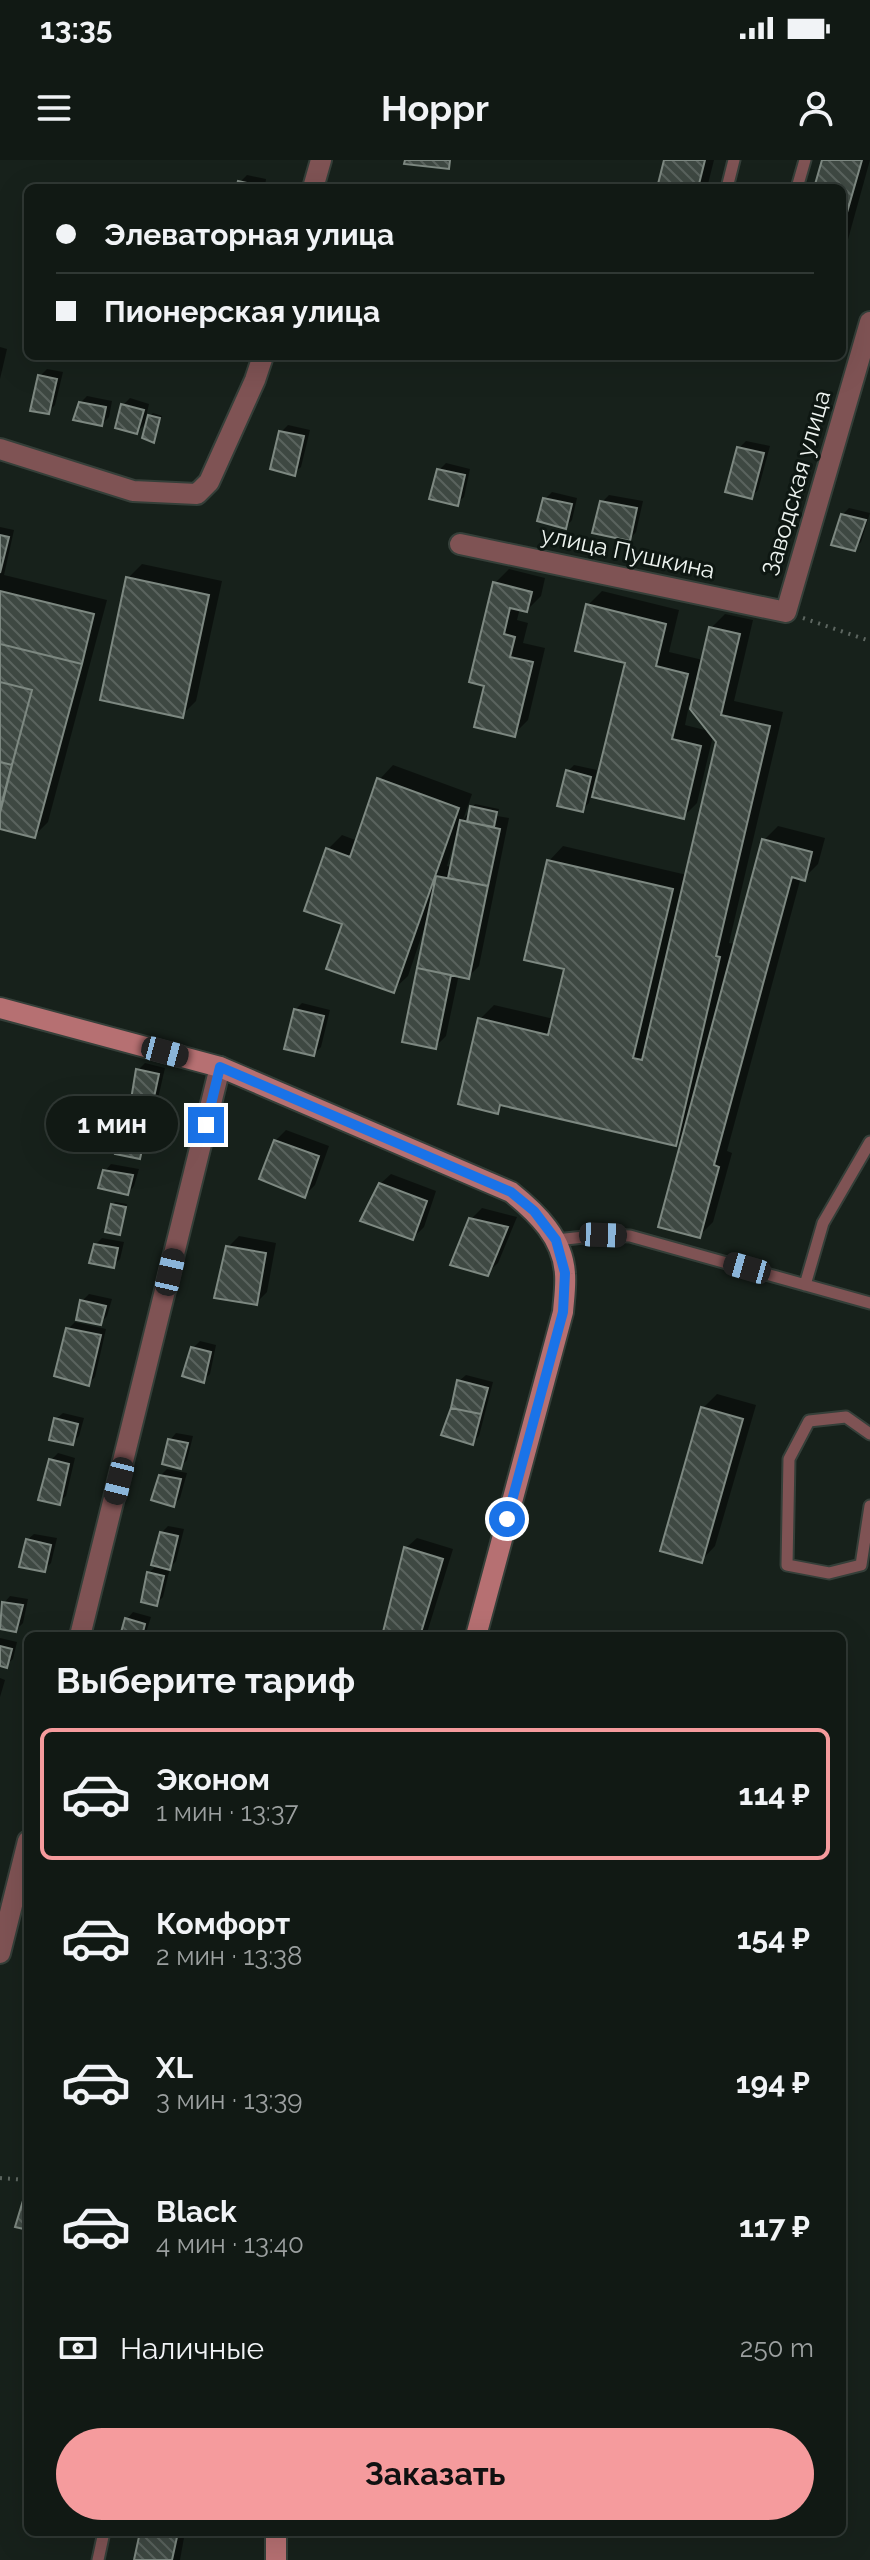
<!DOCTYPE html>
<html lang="ru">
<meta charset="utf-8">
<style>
:root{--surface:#111914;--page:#1a221d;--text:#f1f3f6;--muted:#9ca0a0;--line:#303834;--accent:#f59b9d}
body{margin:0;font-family:Raleway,sans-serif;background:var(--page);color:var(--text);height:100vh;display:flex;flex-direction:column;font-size:30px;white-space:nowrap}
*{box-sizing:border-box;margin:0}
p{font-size:26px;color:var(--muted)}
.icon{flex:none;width:44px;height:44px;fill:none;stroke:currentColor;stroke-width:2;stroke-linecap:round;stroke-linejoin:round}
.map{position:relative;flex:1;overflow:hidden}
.details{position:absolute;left:24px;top:1472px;width:822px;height:904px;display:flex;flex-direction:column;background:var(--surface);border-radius:12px;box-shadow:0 8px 32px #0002,0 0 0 2px var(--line)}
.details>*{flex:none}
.banner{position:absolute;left:24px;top:24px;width:822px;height:176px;border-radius:12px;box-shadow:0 8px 32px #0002,0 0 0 2px var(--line);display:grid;align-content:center;height:176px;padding:0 32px;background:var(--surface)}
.end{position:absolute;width:36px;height:36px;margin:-18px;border:10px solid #1a73e8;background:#fff;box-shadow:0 0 0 4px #fff}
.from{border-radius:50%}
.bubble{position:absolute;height:56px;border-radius:28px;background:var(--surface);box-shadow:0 8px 32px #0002,0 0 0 2px var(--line);font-size:26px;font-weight:700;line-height:56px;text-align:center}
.car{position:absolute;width:24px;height:48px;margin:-24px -12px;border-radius:10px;box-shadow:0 0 6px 2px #0007;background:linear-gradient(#222 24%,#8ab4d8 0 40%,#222 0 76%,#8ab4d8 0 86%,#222 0)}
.banner b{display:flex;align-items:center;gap:28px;height:76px;font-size:30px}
.banner b+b{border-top:2px solid var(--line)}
.banner i{width:20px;height:20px;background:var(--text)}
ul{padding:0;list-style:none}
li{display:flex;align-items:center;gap:24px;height:132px;margin:0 16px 12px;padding:0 16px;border:4px solid transparent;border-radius:12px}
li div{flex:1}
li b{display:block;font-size:30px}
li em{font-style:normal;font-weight:700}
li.active{border-color:var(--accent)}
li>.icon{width:72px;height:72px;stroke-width:1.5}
h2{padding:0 32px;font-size:36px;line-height:96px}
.pay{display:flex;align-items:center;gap:20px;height:88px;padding:0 32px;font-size:30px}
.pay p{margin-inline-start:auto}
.action{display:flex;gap:16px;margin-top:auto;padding:16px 32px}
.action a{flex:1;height:92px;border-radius:48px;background:var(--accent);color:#111;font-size:32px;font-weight:700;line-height:92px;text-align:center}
.status{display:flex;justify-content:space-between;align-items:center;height:56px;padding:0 40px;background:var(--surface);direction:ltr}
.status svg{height:22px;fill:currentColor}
header{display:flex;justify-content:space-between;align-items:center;height:104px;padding:0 32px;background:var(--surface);font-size:36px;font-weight:700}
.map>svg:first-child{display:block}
.shadow{fill:#0007;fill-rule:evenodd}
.building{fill:url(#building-back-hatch);stroke:#7d8881;stroke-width:2}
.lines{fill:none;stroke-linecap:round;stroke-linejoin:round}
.lane-casing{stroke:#353f39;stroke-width:15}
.street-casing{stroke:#353f39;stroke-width:24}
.secondary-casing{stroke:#353f39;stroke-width:24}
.path{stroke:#5d6660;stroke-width:4;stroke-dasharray:2 6;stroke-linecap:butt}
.lane{stroke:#7f5354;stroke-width:11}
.street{stroke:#7f5354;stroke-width:20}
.secondary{stroke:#b67072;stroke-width:20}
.route{stroke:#1a73e8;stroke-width:10}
.labels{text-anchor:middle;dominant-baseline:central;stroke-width:6;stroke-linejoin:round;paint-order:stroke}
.street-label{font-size:24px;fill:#eef4f0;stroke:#0e1712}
</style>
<div class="status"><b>13:35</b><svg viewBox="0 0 49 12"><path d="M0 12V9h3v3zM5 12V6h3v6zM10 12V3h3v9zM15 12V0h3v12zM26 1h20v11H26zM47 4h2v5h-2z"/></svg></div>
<header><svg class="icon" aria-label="menu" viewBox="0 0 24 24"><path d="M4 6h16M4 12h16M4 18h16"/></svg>Hoppr<svg class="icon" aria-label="person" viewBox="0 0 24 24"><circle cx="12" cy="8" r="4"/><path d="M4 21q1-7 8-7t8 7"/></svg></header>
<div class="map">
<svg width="870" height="2400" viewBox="0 0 870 2400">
<defs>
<pattern id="building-back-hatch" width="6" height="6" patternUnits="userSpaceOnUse" patternTransform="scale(2)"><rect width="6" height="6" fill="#3e4842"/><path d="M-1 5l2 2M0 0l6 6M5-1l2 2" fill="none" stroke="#5a635e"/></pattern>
</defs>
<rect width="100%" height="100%" fill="#17211b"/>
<path class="shadow" d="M666 0H714L707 28H659Z
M824 0H870L842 101V28H816Z
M247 15 266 19 265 28H238L240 22Z
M0 187 7 189 0 219Z
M47 209 63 212 55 245 48 252 40 216Z
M87 236 112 241 109 257 102 264 80 243Z
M130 238 149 244 145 261 153 253 162 256 154 280 149 260 137 272 123 245Z
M288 265 310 270 301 307 294 313 281 272Z
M746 281 770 286 758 330 751 337 739 288Z
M446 303 470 309 464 337 457 343 439 310Z
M552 332 577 338 572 360 566 367 545 339Z
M609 335 643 341 636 372 630 379 602 342Z
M849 348 870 353 861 382 854 389 842 355Z
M0 367 14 370 4 415 107 440 48 662 34 676 0 667Z
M142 404 222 421 196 541 182 555 128 418Z
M509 409 545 418 541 436 527 450 520 448 517 460 528 463 523 483 545 488 528 560 514 574 487 524 495 423Z
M602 431 679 450 669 492 703 500 711 468 725 454 753 460 734 541 783 552 729 783 736 784 764 680 778 666 825 678 818 704 804 718 801 717 727 991 732 993 713 1062 699 1076 684 976 676 984 505 944 498 952 480 859 494 845 554 859 566 807 549 701 563 686 687 715 718 582 713 576 697 643 683 657 627 502 588 445ZM689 545 709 571 685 565Z
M393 605 472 634 463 660 475 644 499 649 497 656 509 658 479 806 469 816 459 814 446 876 435 887 428 766H425L408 816 393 830 344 763 328 689 342 675 358 681 379 620ZM454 683 457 684 452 707 447 706Z
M574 605 597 610 589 643 582 650 567 612Z
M302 843 330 850 321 887 314 894 295 850Z
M145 903 165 908 156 947 149 954 138 910Z
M131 960 152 964 146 990 139 997 124 966Z
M286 970 329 986 315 1025 304 1036 275 981Z
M111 1004 139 1009 134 1026 128 1033 105 1011Z
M391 1014 436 1031 424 1067 413 1078 380 1024Z
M115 1042 127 1044 119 1073 112 1045Z
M482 1048 517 1057 498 1103 487 1113 471 1059Z
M239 1076 276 1083 267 1132 256 1143 228 1087Z
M102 1078 124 1082 120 1099 113 1106 95 1085Z
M89 1134 112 1139 107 1156 101 1163 82 1141Z
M75 1162 106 1169 95 1217 88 1224 68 1169Z
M200 1181 216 1185 210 1214 203 1221 193 1188Z
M466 1215 493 1222 479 1276 472 1283 459 1221Z
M717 1234 756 1245 715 1386 701 1401 703 1248Z
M63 1253 84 1258 79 1276 72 1283 56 1259Z
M176 1273 193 1276 187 1300 180 1307 170 1280Z
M58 1293 75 1298 66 1336 59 1342 51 1300Z
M167 1309 187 1313 180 1338 174 1345 160 1316Z
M168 1366 184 1369 176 1401 170 1408 163 1437 156 1444 149 1413 158 1404 161 1373Z
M34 1374 57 1378 51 1403 44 1410 27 1380Z
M417 1378 453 1389 426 1476H384L406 1388Z
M10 1436 28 1439 23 1463 16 1470 0 1467 4 1443Z
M133 1452 151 1457 145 1476H122L127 1459Z
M0 1478 17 1482 13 1499 6 1505 0 1504Z
M0 1518 5 1520 0 1537Z
M142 2372H185L180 2400H136Z"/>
<path class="building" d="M405 0H450L449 9 404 4Z
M664 0H705L698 28H657Z
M822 0H862L842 70V28H814Z
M238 21 261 26 260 28H236Z
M38 215 57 219 49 254 30 251Z
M79 242 106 247 102 266 73 260Z
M121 244 144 250 137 274 115 268Z
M148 255 160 258 154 283 142 278Z
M279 271 304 276 295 316 270 309Z
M737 287 764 293 752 339 725 332Z
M437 309 465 315 458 346 429 339Z
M543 338 572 344 566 369 537 361Z
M600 341 637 348 630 381 592 373Z
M841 354 866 360 855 391 831 385Z
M0 375 9 377 0 413Z
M126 417 209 435 183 558 100 540Z
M493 422 532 432 527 452 510 448 504 474 515 477 510 497 533 502 515 577 474 567 484 526 469 522Z
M0 431 94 454 82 504 0 484Z
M586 444 666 464 656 506 688 514 672 579 701 586 684 659 592 637 625 503 575 491Z
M709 467 740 474 721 555 770 566 716 796 720 797 676 986 500 945 498 954 458 944 478 858 548 875 564 809 524 800 547 700 673 729 633 898 642 900 716 582 690 549Z
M0 484 82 504 35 678 0 669V649L32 530 0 522Z
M0 522 32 530 12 605 0 602Z
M0 602 12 605 0 653Z
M566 610 591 617 583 652 557 646Z
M377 618 459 648 394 833 326 809 342 764 304 751 326 688 350 697Z
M470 646 497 652 494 667 467 662Z
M460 660 500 669 488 726 448 718Z
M762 679 812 692 805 721 792 717 714 1005 719 1007 700 1078 658 1067Z
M436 716 488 726 469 819 417 808Z
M417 808 451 815 436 889 402 882Z
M294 849 324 856 314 896 284 889Z
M136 909 159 914 150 956 129 952Z
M122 965 146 971 140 999 115 994Z
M274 980 319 996 305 1038 259 1019Z
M103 1010 133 1015 128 1035 98 1028Z
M379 1023 427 1041 413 1080 360 1061Z
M111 1044 126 1047 120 1075 105 1072Z
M469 1058 508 1067 488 1116 450 1105Z
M94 1084 118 1088 114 1108 89 1103Z
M226 1086 266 1093 257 1145 214 1138Z
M80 1140 106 1146 101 1165 76 1160Z
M66 1168 101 1175 89 1226 54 1216Z
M191 1187 211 1192 204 1223 182 1216Z
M457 1220 488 1228 481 1254 451 1248Z
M701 1247 743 1259 702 1403 660 1391Z
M451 1248 481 1254 473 1285 441 1275Z
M54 1258 78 1264 73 1285 49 1280Z
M168 1279 188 1283 181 1309 162 1304Z
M49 1299 69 1304 60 1345 38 1340Z
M159 1315 181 1319 174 1347 151 1340Z
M160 1372 178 1376 170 1410 151 1405Z
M26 1379 51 1385 45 1412 19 1407Z
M404 1387 443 1399 420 1476H382Z
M147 1412 164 1416 157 1446 141 1442Z
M2 1442 23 1445 16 1472 0 1469Z
M125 1458 145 1464 142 1476H120Z
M0 1486 12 1489 7 1508 0 1506Z
M28 2024V2070L15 2067Z
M140 2372 177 2377 172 2400H134Z"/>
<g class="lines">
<defs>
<path id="lane" d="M727 28 734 0
M797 28 805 0
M556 1080 603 1075 630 1076 870 1143
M805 1125 823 1063 870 982
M870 1274 846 1257 809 1261 789 1299 787 1405 829 1413 861 1405 870 1346
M98 2400 104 2372"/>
<path id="street" d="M313 28 321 0
M0 289 133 331 197 334 209 322 255 220 263 196
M460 384 786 452 870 162
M80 1476 220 907
M0 1793 28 1681"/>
<path id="secondary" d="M0 848 220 907 511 1032C537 1053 563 1078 565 1114 566 1126 564 1139 563 1152L476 1476
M276 2400V2372"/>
</defs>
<use href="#lane" class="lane-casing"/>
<use href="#street" class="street-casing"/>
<use href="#secondary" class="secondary-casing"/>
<path class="path" d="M803 458 870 481
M0 2018 28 2020"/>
<use href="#lane" class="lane"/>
<use href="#street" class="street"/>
<use href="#secondary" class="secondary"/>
</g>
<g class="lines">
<path class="route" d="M206 965 220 907 511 1032 534 1051 556 1080 565 1113 563 1152 507 1359"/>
</g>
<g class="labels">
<g class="street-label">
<text transform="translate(796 323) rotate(-74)">Заводская улица</text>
<text transform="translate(628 392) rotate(12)">улица Пушкина</text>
</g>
</g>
</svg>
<i class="end from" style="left:507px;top:1359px"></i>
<i class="end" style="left:206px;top:965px"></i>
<div class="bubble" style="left:46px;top:936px;width:132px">1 мин</div>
<i class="car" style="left:165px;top:892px;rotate:105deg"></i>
<i class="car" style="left:603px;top:1075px;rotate:92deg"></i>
<i class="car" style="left:747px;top:1108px;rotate:286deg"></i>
<i class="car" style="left:170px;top:1112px;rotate:13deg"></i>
<i class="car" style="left:119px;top:1321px;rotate:194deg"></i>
<div class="banner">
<b><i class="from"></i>Элеваторная улица</b>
<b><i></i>Пионерская улица</b>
</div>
<section class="details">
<h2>Выберите тариф</h2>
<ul>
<li class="active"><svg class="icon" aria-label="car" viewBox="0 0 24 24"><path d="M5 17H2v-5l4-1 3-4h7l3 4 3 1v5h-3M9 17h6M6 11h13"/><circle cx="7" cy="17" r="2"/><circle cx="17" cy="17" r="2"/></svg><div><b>Эконом</b><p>1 мин · 13:37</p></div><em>114 ₽</em></li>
<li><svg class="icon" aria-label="car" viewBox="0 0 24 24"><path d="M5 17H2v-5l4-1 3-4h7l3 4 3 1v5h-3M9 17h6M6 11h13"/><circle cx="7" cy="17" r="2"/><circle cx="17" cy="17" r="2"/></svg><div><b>Комфорт</b><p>2 мин · 13:38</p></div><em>154 ₽</em></li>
<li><svg class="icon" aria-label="car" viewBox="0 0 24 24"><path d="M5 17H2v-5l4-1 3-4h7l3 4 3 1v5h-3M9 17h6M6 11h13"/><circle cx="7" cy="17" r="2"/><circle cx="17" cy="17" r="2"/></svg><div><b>XL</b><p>3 мин · 13:39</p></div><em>194 ₽</em></li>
<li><svg class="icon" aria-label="car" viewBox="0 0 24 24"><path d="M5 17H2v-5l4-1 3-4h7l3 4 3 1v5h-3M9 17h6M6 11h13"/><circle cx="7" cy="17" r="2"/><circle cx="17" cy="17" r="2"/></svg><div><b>Black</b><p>4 мин · 13:40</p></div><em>117 ₽</em></li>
</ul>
<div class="pay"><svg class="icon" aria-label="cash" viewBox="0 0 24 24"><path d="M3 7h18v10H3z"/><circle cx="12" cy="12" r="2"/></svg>Наличные<p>250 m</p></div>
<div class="action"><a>Заказать</a></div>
</section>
</div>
